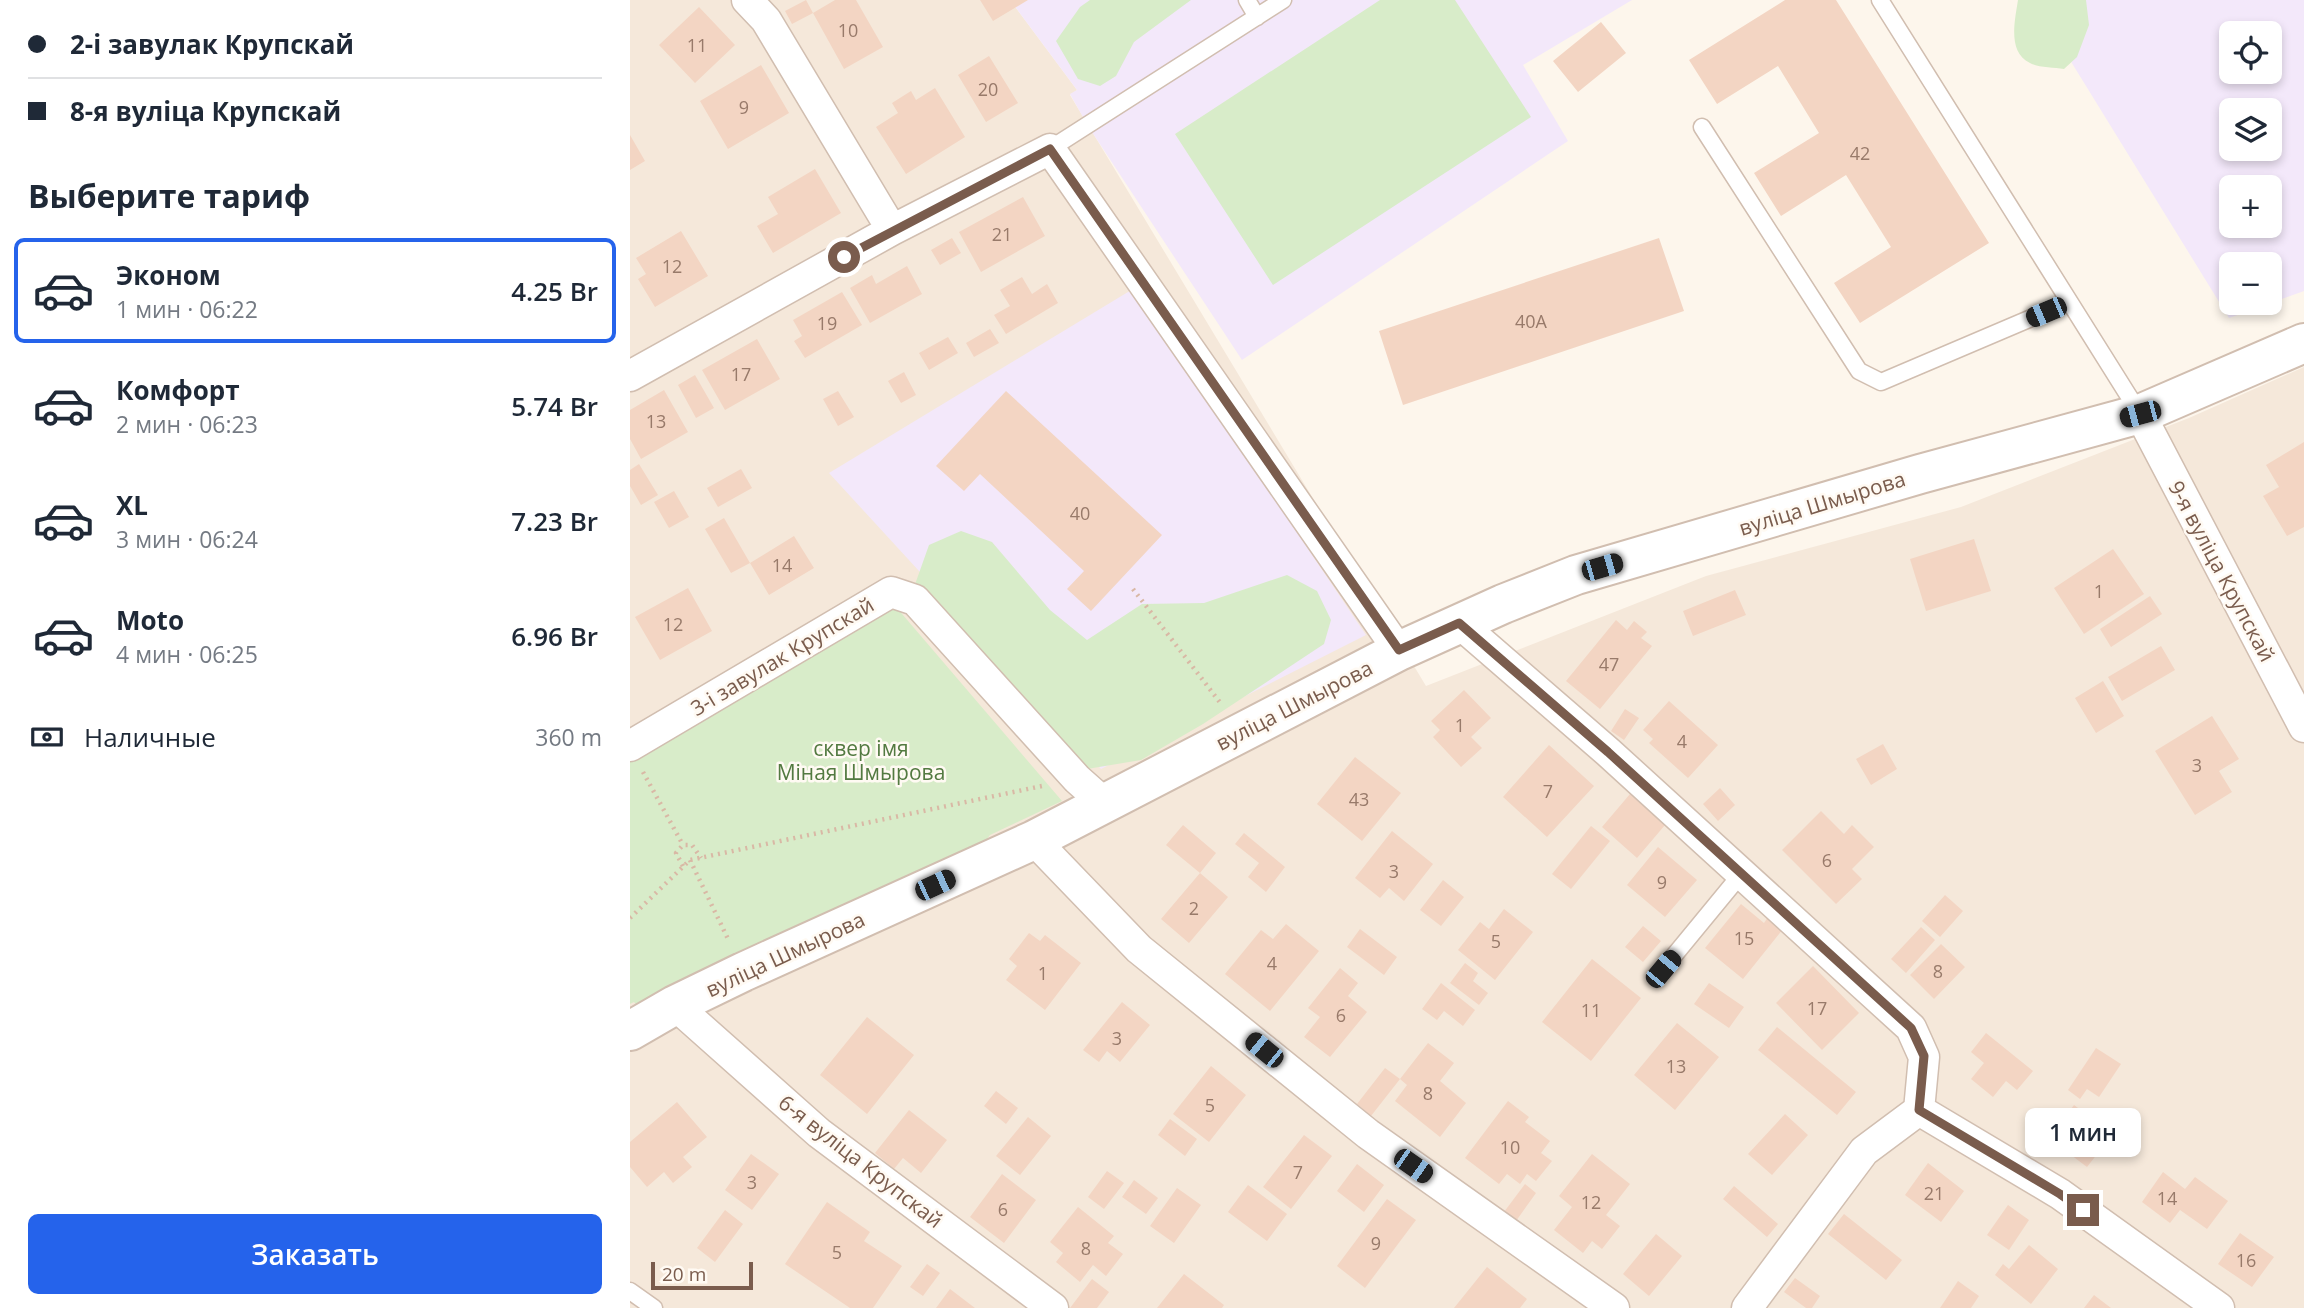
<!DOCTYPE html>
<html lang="ru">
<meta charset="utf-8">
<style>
:root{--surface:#fff;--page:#f6f6f7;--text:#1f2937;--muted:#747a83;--line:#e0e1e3;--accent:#2563eb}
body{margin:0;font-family:"Open Sans",sans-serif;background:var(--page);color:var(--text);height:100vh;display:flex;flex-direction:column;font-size:26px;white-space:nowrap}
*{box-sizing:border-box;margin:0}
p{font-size:23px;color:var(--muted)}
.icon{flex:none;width:38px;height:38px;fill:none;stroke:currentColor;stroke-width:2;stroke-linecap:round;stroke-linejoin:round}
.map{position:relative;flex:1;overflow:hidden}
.side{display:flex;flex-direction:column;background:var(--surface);width:630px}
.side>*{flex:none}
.guide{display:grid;align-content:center;height:154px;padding:0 28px;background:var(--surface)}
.controls{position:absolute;left:1589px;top:21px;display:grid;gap:14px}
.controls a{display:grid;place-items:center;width:63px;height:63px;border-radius:10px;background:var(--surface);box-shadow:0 4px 10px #0003;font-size:35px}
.scale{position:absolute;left:21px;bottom:18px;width:102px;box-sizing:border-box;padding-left:7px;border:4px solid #7a5c4d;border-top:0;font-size:19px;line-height:24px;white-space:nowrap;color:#7a5c4d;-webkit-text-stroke:5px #fffaf3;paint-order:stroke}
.end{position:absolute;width:32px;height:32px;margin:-16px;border:9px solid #7a5c4d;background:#fff;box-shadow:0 0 0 4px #fff}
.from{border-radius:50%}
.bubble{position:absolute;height:49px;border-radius:10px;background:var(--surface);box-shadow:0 4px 10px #0003;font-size:23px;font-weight:600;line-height:49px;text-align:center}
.car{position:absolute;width:21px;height:42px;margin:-21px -10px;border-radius:9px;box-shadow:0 0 5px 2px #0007;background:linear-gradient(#222 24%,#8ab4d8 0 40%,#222 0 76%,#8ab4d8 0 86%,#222 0)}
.guide b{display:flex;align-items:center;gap:24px;height:66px;font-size:26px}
.guide b+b{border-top:2px solid var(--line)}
.guide i{width:18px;height:18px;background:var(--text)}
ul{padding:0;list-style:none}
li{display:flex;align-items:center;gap:21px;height:105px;margin:0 14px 10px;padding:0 14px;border:4px solid transparent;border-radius:10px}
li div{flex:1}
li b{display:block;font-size:26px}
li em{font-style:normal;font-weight:600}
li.selected{border-color:var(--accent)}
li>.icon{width:63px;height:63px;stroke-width:1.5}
h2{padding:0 28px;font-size:32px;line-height:84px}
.pay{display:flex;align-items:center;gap:18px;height:77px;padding:0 28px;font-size:26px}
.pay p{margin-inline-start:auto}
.action{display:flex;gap:14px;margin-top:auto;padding:14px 28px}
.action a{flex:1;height:80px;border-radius:10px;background:var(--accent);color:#fff;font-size:28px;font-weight:600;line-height:80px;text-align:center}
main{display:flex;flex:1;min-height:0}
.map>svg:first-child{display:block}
.residential{fill:#f5e8da}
.education{fill:#f3e8fa;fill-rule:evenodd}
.green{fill:#d8ecc9}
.building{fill:#f3d5c3}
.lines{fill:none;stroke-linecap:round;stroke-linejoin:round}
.service-casing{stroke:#d1beb0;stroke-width:19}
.minor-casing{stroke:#d1beb0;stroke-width:33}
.tertiary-casing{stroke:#d1beb0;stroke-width:42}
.path{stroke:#d9b8a5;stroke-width:4.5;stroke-dasharray:2 5;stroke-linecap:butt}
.service{stroke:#fff;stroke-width:16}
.minor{stroke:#fff;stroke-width:30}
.tertiary{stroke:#fff;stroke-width:38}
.route{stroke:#7a5c4d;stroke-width:9}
.labels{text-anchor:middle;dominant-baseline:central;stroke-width:5;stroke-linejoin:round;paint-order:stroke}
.number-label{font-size:18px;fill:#987a6a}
.street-label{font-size:21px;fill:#7a5c4d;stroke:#fffaf3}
.park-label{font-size:21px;fill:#537a41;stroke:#fffaf3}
</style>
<main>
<section class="side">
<div class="guide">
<b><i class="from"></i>2-і завулак Крупскай</b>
<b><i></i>8-я вуліца Крупскай</b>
</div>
<h2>Выберите тариф</h2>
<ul>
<li class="selected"><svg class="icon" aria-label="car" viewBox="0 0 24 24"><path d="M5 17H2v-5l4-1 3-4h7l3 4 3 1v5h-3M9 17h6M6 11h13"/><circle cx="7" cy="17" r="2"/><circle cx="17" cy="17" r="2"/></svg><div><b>Эконом</b><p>1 мин · 06:22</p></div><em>4.25 Br</em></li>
<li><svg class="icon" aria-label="car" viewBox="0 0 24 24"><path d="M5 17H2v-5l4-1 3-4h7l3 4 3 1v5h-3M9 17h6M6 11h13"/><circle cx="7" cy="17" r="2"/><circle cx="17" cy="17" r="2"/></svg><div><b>Комфорт</b><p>2 мин · 06:23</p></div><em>5.74 Br</em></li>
<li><svg class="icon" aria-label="car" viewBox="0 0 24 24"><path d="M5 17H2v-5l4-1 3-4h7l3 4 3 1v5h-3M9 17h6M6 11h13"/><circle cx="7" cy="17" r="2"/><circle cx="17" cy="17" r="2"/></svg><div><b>XL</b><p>3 мин · 06:24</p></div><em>7.23 Br</em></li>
<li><svg class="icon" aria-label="car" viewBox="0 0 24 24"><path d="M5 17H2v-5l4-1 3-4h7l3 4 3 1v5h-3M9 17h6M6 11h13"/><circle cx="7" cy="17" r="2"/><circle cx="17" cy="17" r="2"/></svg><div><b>Moto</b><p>4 мин · 06:25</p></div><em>6.96 Br</em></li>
</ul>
<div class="pay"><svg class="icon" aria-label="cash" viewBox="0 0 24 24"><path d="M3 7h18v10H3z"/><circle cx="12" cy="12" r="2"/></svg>Наличные<p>360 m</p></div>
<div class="action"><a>Заказать</a></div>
</section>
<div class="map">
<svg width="1674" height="1308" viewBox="0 0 1674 1308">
<rect width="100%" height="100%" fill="#fdf6ec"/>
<path class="residential" d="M0 0H380L447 90 440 95 796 686 1076 576 1331 507 1559 418 1674 367V1308H0Z"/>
<path class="education" d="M380 0H1002L893 65 938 141 612 360 458 126 440 94 447 90Z
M1403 0H1674V291L1599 318ZM1601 33H1640V72H1601ZM1601 110H1640V149H1601ZM1601 187H1640V226H1601ZM1601 264H1640V303H1601Z
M503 289 736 635 471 769 199 473Z"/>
<path class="green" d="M460 0H561L504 42 486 76 470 86 448 79 426 41 450 7Z
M750 0H825L901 117 643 285 545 134Z
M1388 0H1456L1459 25 1447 57 1434 69C1424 67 1409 68 1400 63 1377 52 1385 20 1388 0Z
M331 531 362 542 420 610 457 640 512 604 574 603 657 575 687 591 701 620 694 644 573 724 511 760 457 769 283 590 299 545Z
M261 601 432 801 360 835 353 844 9 1008 4 1002 0 1004V755Z"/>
<path class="building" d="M176 0 183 13 162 24 155 11Z
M205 0H226L253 47 214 69 183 13Z
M350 0H398L363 21Z
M1155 0H1206L1359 243 1230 323 1204 283 1261 247 1216 175 1151 216 1124 173 1189 133 1148 66 1087 104 1059 60Z
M69 7 105 45 65 83 29 45Z
M971 22 996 53 948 92 923 61Z
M359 56 388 103 356 122 328 75Z
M131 65 159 113 98 149 70 101Z
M305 88 335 137 276 174 246 127 268 113 262 103 281 91 286 100Z
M0 135 15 161 0 170Z
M185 169 211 213 143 253 127 226 148 214 138 197Z
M393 197 415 236 351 272 329 232Z
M51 231 78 276 25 307 8 279 16 274 6 258Z
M322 238 331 253 310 265 301 250Z
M1029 238 1054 311 773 405 749 331Z
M277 266 292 294 240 323 220 288 242 275 246 284Z
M392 277 402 294 417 284 428 303 376 334 364 315 380 306 370 290Z
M212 292 232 325 175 358 164 341 172 336 163 320Z
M360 329 369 343 344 357 336 343Z
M318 337 328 353 299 370 289 353Z
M127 339 150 379 95 410 72 370Z
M274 372 286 395 271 403 258 381Z
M65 375 84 408 66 418 48 385Z
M34 390 58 432 11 459 0 439V410Z
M208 391 224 417 208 426 193 399Z
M376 391 532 535 461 611 437 589 454 571 350 474 334 491 306 466Z
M1674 442V527L1657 536 1633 496 1649 487 1636 465Z
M9 464 28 495 11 505 0 486V470Z
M111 469 122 488 88 507 77 488Z
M44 491 59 517 39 528 24 502Z
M94 518 120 563 101 573 75 529Z
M164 536 184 568 139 595 120 563Z
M1344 539 1361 591 1296 611 1280 559Z
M1483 549 1514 594 1454 634 1424 588Z
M58 588 82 631 30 660 5 617Z
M1105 590 1116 615 1063 636 1053 611Z
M1520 596 1532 614 1481 647 1470 629Z
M986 620 997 630 1004 621 1017 632 1011 638 1022 646 970 709 936 681Z
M1531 646 1545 670 1492 701 1478 677Z
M1473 681 1494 716 1466 733 1445 698Z
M834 690 861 718 841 737 852 748 831 767 803 737 810 730 801 721Z
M1039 701 1088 745 1058 778 1019 743 1023 739 1013 730Z
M995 709 1009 718 994 740 981 731Z
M1582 716 1609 759 1589 771 1602 792 1565 815 1525 751Z
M1253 744 1267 769 1241 785 1226 759Z
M919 745 964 786 917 837 873 797Z
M725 757 771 793 732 841 687 804Z
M1090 788 1105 805 1088 821 1073 804Z
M1000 794 1035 825 1007 858 972 827Z
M1191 811 1214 834 1222 825 1244 847 1222 869 1232 879 1206 904 1152 850Z
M553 825 586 853 570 873 536 845Z
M961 826 980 841 941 889 922 874Z
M762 831 803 864 774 901 759 888 750 898 725 878Z
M614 833 655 867 636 892 618 877 629 863 605 844Z
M1028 847 1067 880 1035 917 997 885Z
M570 873 598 897 559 943 531 919Z
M813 880 834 897 811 926 790 910Z
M1315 895 1333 911 1310 937 1292 921Z
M1111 904 1134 923 1138 917 1153 929 1113 979 1075 948Z
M874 909 903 932 865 980 828 950 850 922 859 929Z
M656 924 689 951 640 1011 595 974 631 930 643 939Z
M1013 926 1031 941 1013 962 995 947Z
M1291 927 1305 940 1276 973 1261 959Z
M730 929 767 957 754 975 717 947Z
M399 933 410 941 415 935 451 963 415 1010 376 980 387 966 379 959Z
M1311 944 1335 967 1304 999 1280 975Z
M962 959 1011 998 961 1061 912 1022Z
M835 963 848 973 843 981 858 993 849 1005 820 983Z
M1183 966 1229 1013 1192 1050 1146 1003Z
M710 968 728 983 718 996 737 1012 700 1057 674 1037 690 1017 678 1008Z
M811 983 845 1010 833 1026 814 1011 807 1020 792 1009Z
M1079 983 1114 1007 1099 1028 1064 1004Z
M492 1002 520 1025 490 1062 477 1051 469 1062 453 1050Z
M237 1017 284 1055 237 1114 190 1075Z
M1047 1023 1089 1057 1045 1110 1004 1075Z
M1147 1027 1226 1092 1207 1115 1128 1050Z
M1356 1033 1403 1071 1387 1090 1376 1081 1363 1097 1341 1079 1354 1063 1341 1052Z
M798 1043 824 1063 810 1081 836 1103 810 1137 765 1101 777 1085 770 1079Z
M1466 1048 1491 1064 1469 1097 1457 1089 1450 1099 1438 1090Z
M581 1066 616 1095 579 1142 543 1114Z
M755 1068 770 1079 741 1116 727 1104Z
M366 1091 388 1108 376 1124 354 1106Z
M878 1101 899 1117 895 1122 920 1141 911 1153 922 1161 906 1181 897 1174 890 1184 877 1174 869 1184 835 1158Z
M47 1102 77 1137 53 1157 62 1167 43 1183 34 1172 17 1187 0 1167V1142Z
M1444 1105 1483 1134 1457 1167 1433 1149 1443 1136 1429 1125Z
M279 1110 317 1140 291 1173 273 1158 264 1169 245 1153Z
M1155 1114 1178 1135 1142 1175 1118 1154Z
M398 1117 421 1136 390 1175 366 1156Z
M540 1119 567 1139 555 1156 528 1135Z
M674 1135 702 1156 661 1209 633 1187Z
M121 1154 149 1174 122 1210 95 1190Z
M962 1154 1000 1184 976 1215 990 1226 972 1249 962 1241 953 1253 924 1230 942 1207 929 1196Z
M1298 1163 1334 1191 1311 1222 1275 1195Z
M727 1164 754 1185 734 1212 707 1191Z
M477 1171 494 1183 474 1209 458 1197Z
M1533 1172 1555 1189 1565 1177 1598 1201 1577 1229 1550 1210 1540 1223 1512 1202Z
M372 1174 406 1200 374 1243 340 1217Z
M504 1180 528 1198 516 1214 492 1197Z
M895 1184 906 1193 886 1221 874 1212Z
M618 1185 657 1214 637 1241 598 1212Z
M1104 1186 1148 1224 1137 1237 1093 1199Z
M547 1188 571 1205 544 1243 520 1226Z
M757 1199 786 1220 735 1288 707 1266Z
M197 1202 240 1232 234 1241 272 1266 243 1308H220L155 1264Z
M1378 1205 1399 1220 1379 1250 1357 1235Z
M448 1207 484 1236 478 1243 493 1254 476 1276 463 1265 450 1282 426 1262 433 1253 420 1242Z
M95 1210 113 1224 85 1262 67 1248Z
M1214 1214 1272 1260 1256 1280 1198 1234Z
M1610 1233 1644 1257 1622 1287 1588 1264Z
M1026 1234 1052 1256 1019 1296 993 1274Z
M1399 1245 1428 1269 1401 1304 1365 1275 1373 1264 1379 1269Z
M297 1264 310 1273 293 1296 280 1287Z
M857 1267 897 1299 890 1308H824Z
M554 1274 594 1305 592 1308H527Z
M1165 1278 1190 1296 1182 1308H1176L1154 1292Z
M462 1279 479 1292 467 1308H440Z
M1328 1281 1349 1296 1341 1308H1310Z
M320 1289 345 1308H306Z
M1464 1295 1481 1308H1454Z"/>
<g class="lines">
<defs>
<path id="service" d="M617 0 627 17
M1250 0 1510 414
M1072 127 1229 371 1251 382 1439 302
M420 149 653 0
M1033 969 1112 873
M0 1291 24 1308"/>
<path id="minor" d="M117 0 136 20 262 230
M0 376 262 230 420 149 769 651
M1510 414 1674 727
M829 623 978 752 1281 1028 1294 1057 1289 1110 1430 1194 1589 1308
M0 746 261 592 285 600 447 779 474 803
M404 840 509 949 738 1134 984 1308
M45 1005 189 1133 423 1308
M1117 1308 1234 1151 1289 1110"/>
<path id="tertiary" d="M0 1031 45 1005 113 972 404 840 769 651 873 604 946 575 1290 474 1510 414 1674 343"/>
</defs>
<use href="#service" class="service-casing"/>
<use href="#minor" class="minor-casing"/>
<use href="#tertiary" class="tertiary-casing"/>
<path class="path" d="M503 589 592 705
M13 772 53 845
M60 860 99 941
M53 866 46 853 53 845H62L71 858
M0 918 60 860 412 786"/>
<use href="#service" class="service"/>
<use href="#minor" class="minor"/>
<use href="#tertiary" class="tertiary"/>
</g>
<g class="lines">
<path class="route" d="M214 257 420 149 769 650 829 623 978 752 1281 1028 1294 1056 1289 1110 1430 1194 1453 1210"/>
</g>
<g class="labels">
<g class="number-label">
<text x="218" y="30">10</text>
<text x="67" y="45">11</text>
<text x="358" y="89">20</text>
<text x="114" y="107">9</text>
<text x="1230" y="153">42</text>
<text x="372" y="234">21</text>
<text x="42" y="266">12</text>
<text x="901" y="321">40А</text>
<text x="197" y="323">19</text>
<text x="111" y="374">17</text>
<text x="26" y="421">13</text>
<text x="450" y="513">40</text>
<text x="152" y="565">14</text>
<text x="1469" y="591">1</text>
<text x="43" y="624">12</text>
<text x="979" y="664">47</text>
<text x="830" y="725">1</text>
<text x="1052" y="741">4</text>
<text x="1567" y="765">3</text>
<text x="918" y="791">7</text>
<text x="729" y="799">43</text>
<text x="1197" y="860">6</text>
<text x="764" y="871">3</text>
<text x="1032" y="882">9</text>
<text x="564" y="908">2</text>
<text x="1114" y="938">15</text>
<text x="866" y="941">5</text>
<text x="642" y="963">4</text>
<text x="1308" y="971">8</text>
<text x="413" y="973">1</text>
<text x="1187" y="1008">17</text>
<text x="961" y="1010">11</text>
<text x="711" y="1015">6</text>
<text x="487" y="1038">3</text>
<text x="1046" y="1066">13</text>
<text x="798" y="1093">8</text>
<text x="580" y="1105">5</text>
<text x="880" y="1147">10</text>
<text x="668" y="1172">7</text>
<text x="122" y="1182">3</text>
<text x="1304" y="1193">21</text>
<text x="1537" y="1198">14</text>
<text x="961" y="1202">12</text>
<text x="373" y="1209">6</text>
<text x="746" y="1243">9</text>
<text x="456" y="1248">8</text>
<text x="207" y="1252">5</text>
<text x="1616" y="1260">16</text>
</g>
<g class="street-label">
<text transform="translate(1192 503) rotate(-17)">вуліца Шмырова</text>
<text transform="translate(1592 571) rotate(62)">9-я вуліца Крупскай</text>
<text transform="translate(152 656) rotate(-31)">3-і завулак Крупскай</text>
<text transform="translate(664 705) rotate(-27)">вуліца Шмырова</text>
<text transform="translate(155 954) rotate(-25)">вуліца Шмырова</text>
<text transform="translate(231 1161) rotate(38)">6-я вуліца Крупскай</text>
</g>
<g class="park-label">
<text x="231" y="748">сквер імя<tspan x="231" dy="24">Міная Шмырова</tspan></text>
</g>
</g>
</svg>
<div class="controls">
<a><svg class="icon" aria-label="locate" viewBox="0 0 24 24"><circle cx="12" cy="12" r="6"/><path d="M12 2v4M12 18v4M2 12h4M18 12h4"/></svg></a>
<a><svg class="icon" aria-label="layers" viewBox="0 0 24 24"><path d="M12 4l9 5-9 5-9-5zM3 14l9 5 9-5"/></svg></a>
<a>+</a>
<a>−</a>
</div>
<div class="scale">20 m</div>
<i class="end from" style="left:214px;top:257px"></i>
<i class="end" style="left:1453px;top:1210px"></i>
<div class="bubble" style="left:1395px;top:1108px;width:116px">1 мин</div>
<i class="car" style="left:1416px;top:312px;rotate:247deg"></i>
<i class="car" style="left:1510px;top:414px;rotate:255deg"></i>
<i class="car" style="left:972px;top:567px;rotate:74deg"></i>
<i class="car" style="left:305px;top:885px;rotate:65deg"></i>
<i class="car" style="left:1033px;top:969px;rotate:40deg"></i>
<i class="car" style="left:634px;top:1050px;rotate:309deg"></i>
<i class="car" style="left:783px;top:1166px;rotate:125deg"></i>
</div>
</main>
